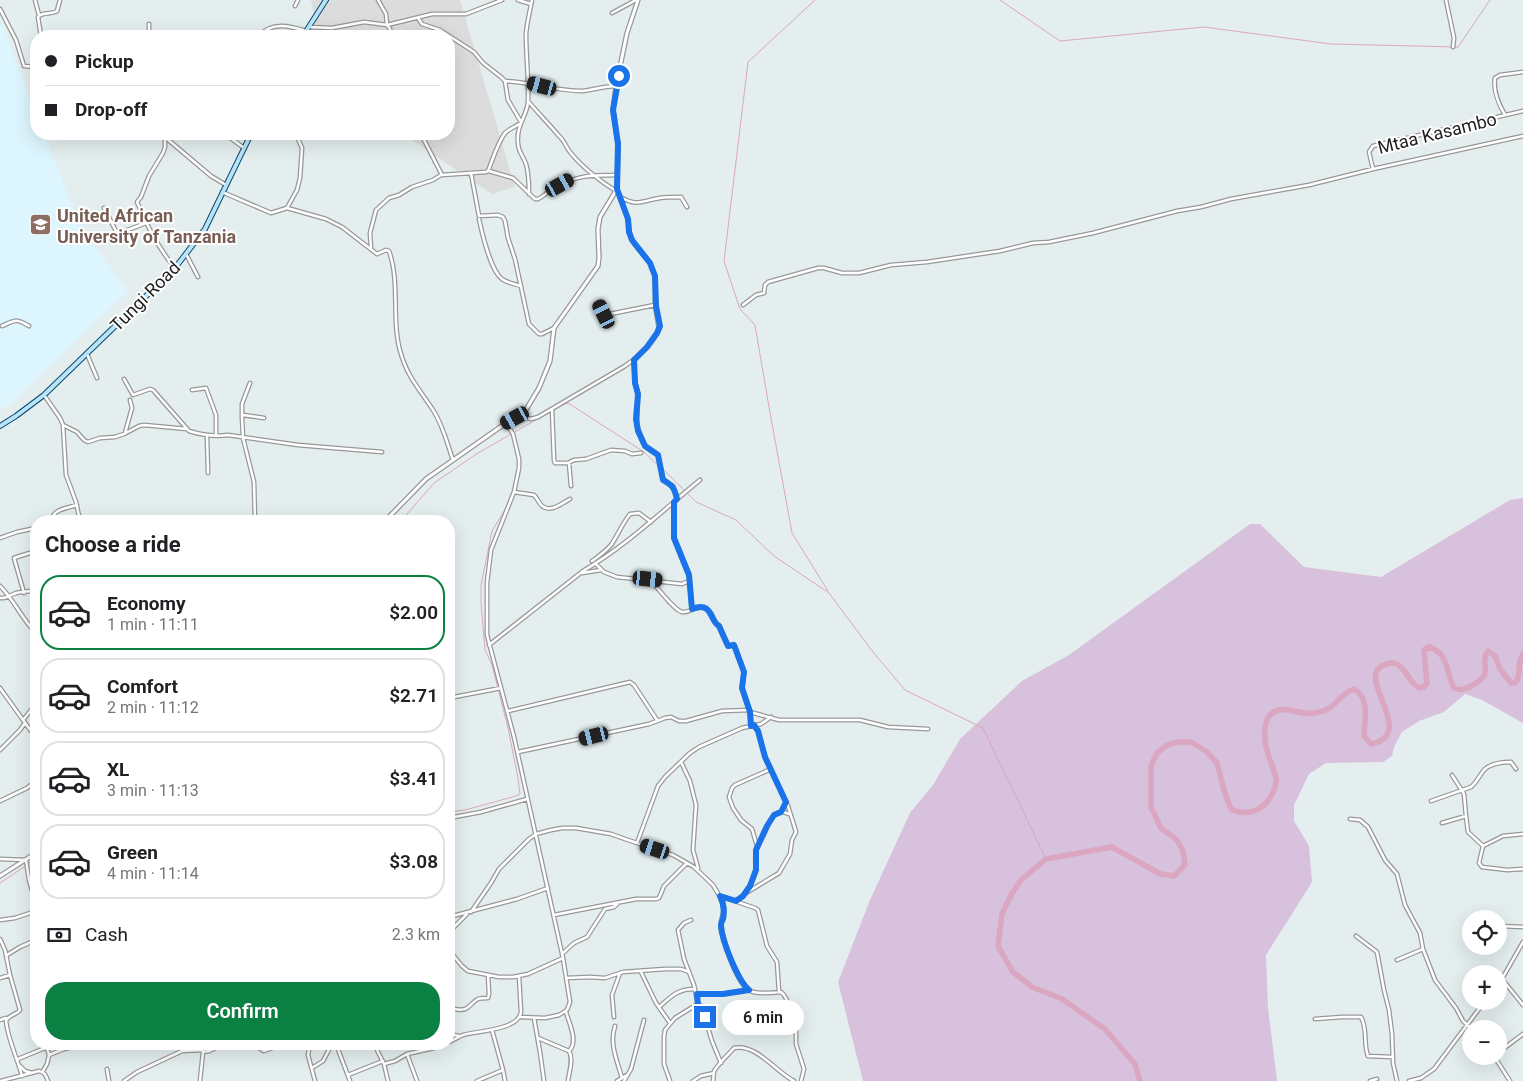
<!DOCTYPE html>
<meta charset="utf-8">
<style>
:root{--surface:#fff;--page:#f6f6f6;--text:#202124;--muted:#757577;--line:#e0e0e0;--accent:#0b8043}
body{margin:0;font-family:Roboto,sans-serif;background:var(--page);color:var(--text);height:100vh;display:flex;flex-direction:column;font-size:19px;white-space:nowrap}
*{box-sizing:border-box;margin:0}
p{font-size:16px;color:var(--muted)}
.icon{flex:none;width:28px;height:28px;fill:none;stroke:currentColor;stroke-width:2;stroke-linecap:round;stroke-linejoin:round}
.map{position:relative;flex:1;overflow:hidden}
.sheet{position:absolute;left:30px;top:515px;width:425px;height:535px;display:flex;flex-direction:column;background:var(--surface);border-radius:20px;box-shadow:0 5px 20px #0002}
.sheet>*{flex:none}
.top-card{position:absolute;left:30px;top:30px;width:425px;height:110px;border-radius:20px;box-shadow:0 5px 20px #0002;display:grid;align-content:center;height:110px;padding:0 15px;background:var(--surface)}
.buttons{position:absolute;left:1462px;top:910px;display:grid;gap:10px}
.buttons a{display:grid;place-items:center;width:45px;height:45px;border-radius:50%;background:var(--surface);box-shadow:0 5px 20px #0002;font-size:25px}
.end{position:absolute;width:22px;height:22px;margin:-11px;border:6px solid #1a73e8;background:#fff;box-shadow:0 0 0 2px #fff}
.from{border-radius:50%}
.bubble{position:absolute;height:35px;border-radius:18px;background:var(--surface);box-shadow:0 5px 20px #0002;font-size:16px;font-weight:600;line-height:35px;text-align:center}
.car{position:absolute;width:15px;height:30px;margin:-15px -8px;border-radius:6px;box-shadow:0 0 4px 1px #0007;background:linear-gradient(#222 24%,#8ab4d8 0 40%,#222 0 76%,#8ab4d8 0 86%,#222 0)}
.top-card b{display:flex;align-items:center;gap:18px;height:48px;font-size:19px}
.top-card b+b{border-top:1px solid var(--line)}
.top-card i{width:12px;height:12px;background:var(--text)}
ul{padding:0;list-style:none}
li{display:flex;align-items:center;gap:15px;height:75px;margin:0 10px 8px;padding:0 5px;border:2px solid var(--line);border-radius:20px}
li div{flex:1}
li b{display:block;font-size:19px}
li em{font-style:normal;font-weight:600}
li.selected{border-color:var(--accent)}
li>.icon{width:45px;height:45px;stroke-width:1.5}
h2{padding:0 15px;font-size:22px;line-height:60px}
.pay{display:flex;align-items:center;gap:12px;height:55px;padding:0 15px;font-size:19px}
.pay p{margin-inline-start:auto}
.action{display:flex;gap:10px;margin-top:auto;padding:10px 15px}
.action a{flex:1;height:58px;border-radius:20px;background:var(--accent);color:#fff;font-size:20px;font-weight:600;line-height:58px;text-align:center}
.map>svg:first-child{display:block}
.residential{fill:#dbdcdb}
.education{fill:#ddf5fe}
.wetland{fill:#d7c1dc}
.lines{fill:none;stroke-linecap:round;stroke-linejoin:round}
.stream{stroke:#dba6c0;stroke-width:1}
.river{stroke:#dba6c0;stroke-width:5.5}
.minor-casing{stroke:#989898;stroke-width:5}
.tertiary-casing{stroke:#989898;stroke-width:5.5}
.secondary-casing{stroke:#094970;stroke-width:6}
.minor{stroke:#fff;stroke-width:2.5}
.tertiary{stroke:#fff;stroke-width:3}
.secondary{stroke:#b9e3f7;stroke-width:4}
.route{stroke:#1a73e8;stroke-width:6}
.labels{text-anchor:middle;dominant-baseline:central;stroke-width:4;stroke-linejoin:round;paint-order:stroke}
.street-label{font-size:18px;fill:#1e1e1e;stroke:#fff}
.education-label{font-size:18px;font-weight:bold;fill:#785e54;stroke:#fff;text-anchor:start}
</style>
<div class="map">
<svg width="1523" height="1081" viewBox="0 0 1523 1081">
<rect width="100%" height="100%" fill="#e4eeee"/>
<path class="residential" d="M311 0H460L515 187 492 194 403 134H449V36H318Z"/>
<path class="education" d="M0 22 6 34 36 114V134H44L75 212 89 238 128 291 8 406 0 409Z"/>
<path class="wetland" d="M1523 498V723L1482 700 1465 694 1444 712 1419 721 1402 732 1394 747 1392 756 1383 762 1326 763 1309 774 1294 805V821L1309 846 1312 882 1266 955 1268 1008 1277 1081H863L838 982 870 900 910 813 933 785 960 739 1022 681 1069 655 1250 524H1260L1304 567 1381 577 1510 500Z"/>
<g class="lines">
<path class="stream" d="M815 0 748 62 724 261 740 309 755 325 769 407 792 533 828 591
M1000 0 1060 41 1204 27 1331 44 1458 47 1490 0
M555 408 568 403 644 452 660 467
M663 469 696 502 736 520 774 556 829 593 873 652 905 690 983 728 1046 859
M401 521 434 483 478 453 548 413
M449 812 465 810 516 796 520 794 518 778 508 728 492 665 485 650 481 603V585L492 531 506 508
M0 883 27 865 36 856"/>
<path class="river" d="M1140 1081 1135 1064 1105 1029 1062 999 1032 987 1013 972 998 946 1002 914 1011 895 1021 880 1046 859 1112 847 1160 874 1174 876 1185 865 1183 851 1177 840 1161 828 1151 807V766L1157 753 1167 745 1178 742H1191L1206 751 1217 763 1224 790 1231 809C1247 817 1264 811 1272 794 1274 790 1277 784 1276 779 1276 776 1274 772 1273 768 1268 755 1263 742 1265 727 1266 722 1267 717 1271 714 1282 705 1293 712 1305 713 1309 714 1316 713 1320 712 1335 709 1339 694 1354 689 1371 699 1364 721 1364 736L1371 744C1421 733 1349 674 1387 664 1390 663 1395 662 1398 665 1406 669 1409 682 1419 688L1424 687 1427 683 1424 653 1425 649 1429 647C1449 653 1446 673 1454 688 1462 691 1466 689 1473 685 1496 672 1478 665 1488 651L1495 656 1500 669 1507 678 1511 683H1515C1523 674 1515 667 1523 654"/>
<defs>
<path id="minor" d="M35 0 39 15
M378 0 386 14 387 25 390 29 392 36
M518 0 531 4
M1446 0 1454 38 1453 47
M295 6 298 0
M0 9 16 40 24 66 36 67
M612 13 636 0
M418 18 422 24 440 30 474 52 483 63 501 77 505 81 508 100 521 122
M149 24V36
M309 27 332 28 364 22 387 25 432 14H466L502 0
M41 36 38 17C43 11 51 15 57 11L60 0
M259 36C272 21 290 26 306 31
M505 81C531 82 555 91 582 91 593 90 604 86 616 86
M528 101C538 113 549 124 559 136 564 140 566 147 570 152 581 166 601 182 616 191
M1505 115C1499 105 1493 90 1495 78L1500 75 1523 72
M163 134 166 138 211 176 226 185
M225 134 244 148
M421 134 442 175 486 172 488 171C493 159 497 144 505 133 509 129 515 127 519 124
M165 137V147L163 153 149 176 141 197 137 202C147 226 158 248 175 268
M1373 169 1369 152 1373 146 1523 111
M489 171 513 178 535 199H538C543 197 546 193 551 190 576 175 589 175 617 175
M471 173 479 216 498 215 503 217 505 221 508 238 515 259 529 324 539 334H542L554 328
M222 192 271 213 287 208 297 190 300 178 302 148 296 134
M529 194C529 184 529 174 526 164 523 156 518 151 518 143 516 125 527 116 528 102 529 80 526 57 526 34 527 22 530 11 532 0
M620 197C638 207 641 201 660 198 666 197 674 197 681 197L687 207
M104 208 118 235
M287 208 326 219 342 227 377 254 386 250 389 251C401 284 390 323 402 357 408 377 422 393 433 410 443 425 447 443 453 460
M479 219C482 233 491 271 502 279 507 283 515 284 521 286
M110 241 125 231 146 223
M371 248 370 233 376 210 389 198 399 195 412 187 433 180 441 175
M186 254 198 277
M598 303 605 315 655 305
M743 305 756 295 764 293 765 285 768 282 818 268H824L842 273H859L891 265 927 262 1000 251 1033 243 1049 242 1093 233 1177 211 1201 207 1231 199 1309 185 1373 169 1523 136
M2 326C15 320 16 318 29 326
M87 354 97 378
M634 360 635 383 638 394 637 426 645 446 658 455 663 479 673 486 677 499
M124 379 133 395 150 389 153 390 189 431C202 435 214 437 228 435L298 445 382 452
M250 383 242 404V417L243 438 254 482 255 521
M192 390 206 388 216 415V435
M44 395 60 418 63 425 66 475 76 502 80 521
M552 409 554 460 555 463H568L574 460 586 459 611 450 625 451 632 454 641 453
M524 413 527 418 531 419 538 417 625 366C638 357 653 344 659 329L655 305V276L650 263 635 245 630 235 628 219 617 189
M243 415 264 418
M506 423 513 434 519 459V468L514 492 491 550 487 583V635L514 737 563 958 570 1002 567 1010 559 1015 545 1018 520 1017
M63 425 77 432 84 440 88 442 100 438 115 437 124 434 139 426 144 425 187 429
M125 433 132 408 130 400
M207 436 208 473
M569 463 571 486
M514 492 534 495C537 498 539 503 542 506 551 513 562 503 570 499
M674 503V538L689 575 692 609
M51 521C53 509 67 508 77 505
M0 538 17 532 36 528
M592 561C599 556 605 552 611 545 618 535 622 524 630 514L639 513 651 522
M596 564 604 572 617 577 682 584 689 581
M582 573 601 570
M648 579C658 586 672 609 682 612 688 613 691 609 697 608 707 605 713 614 715 623L719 625 728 646 734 645 744 672 742 688 750 712 751 726
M0 586C14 600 22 619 36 633
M24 593 14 558 36 551
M0 598C6 599 10 595 16 593 23 591 29 592 36 590
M489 645 583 571C626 546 662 511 700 480
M0 688 36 738
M449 698 501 688
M508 711 630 682 634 685 657 720
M750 712 779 720H860L888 727 928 729
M23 720 36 704
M0 750 20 730 25 723
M518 752 649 724 665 718 671 717 679 721H686L722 711 750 710
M681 762 690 781 696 805 693 850 698 868
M1452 775 1464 794 1466 816
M0 801 27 788 36 781
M1431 801 1471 787C1477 782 1479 776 1484 770 1491 763 1502 762 1511 762L1516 769
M781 812 786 803
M449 818 481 812 527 799
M1350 819 1360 820 1368 827 1385 860 1397 874 1405 905 1420 933 1423 949 1435 980 1456 1008 1463 1021 1472 1029
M1442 823 1466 816 1468 832 1483 846
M1523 834 1503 836 1483 846 1479 863 1482 867 1507 870 1523 869
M637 843 658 786 665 777 690 753 699 747 742 728 761 724 771 717
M757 846 752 829 741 820 733 808 729 797 732 788 735 785 771 769
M0 859 26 860
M26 860 29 880 36 904
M746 893 779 873 790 854 792 840 796 832 788 806 765 757 758 731 754 725
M720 896 755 908 758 910 767 946 777 962 779 992
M736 901C747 895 752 883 755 872 757 865 754 859 756 852 757 846 761 840 764 834 770 822 773 805 791 815
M471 912 491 883 499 869 529 839 536 834 551 830 562 828H576L611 834 625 839 673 855 694 867 713 885 723 902 724 908 721 922V929C726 945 736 987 753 992 763 994 772 993 781 992L784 995 789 1004 796 1027V1044L804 1069 801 1081
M554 915 636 899H656L659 898 664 886 687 863
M449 917 517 899 548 888
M0 920 15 918 36 911
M691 920 684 923 678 930 684 959 694 985 698 1005
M1499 926 1523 927
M449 932 467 914
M1356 936 1377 952 1384 990 1389 1010 1392 1034 1393 1063 1397 1081
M0 939 5 950 10 975 20 1010C17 1015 9 1014 6 1021 8 1040 17 1057 22 1076
M449 950 462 966 468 971 499 977H513L528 974 563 958
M562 954 574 943 587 937 605 909 614 907 618 903
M7 955 20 947 36 940
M1397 960 1423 949
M641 972 656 1003 670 1023
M0 978 10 975
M567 978 590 977 605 978 623 972 665 969H681L689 972
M1502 979 1523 1005
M1499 984 1523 942
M697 994H723L747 990
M659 1007C672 996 677 989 695 989
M454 1009C471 1012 468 1004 478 999 481 998 484 998 488 998L489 994 488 975
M566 1012C569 1023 578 1040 570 1050
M614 1017 612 995 620 973
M534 1018 540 1052 544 1081
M1315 1019 1342 1017H1361C1368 1029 1363 1044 1368 1056L1392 1057
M0 1020 6 1018
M615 1026C609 1044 617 1060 622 1078
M449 1034 459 1036
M538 1038 569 1051C574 1059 569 1072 568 1081
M449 1042C454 1040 458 1037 463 1035 477 1031 519 1030 521 1012L519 976
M252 1044 264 1051 283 1044
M310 1044 308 1055 315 1081
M336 1044 350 1081
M374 1044 384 1064 388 1081
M310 1047 316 1044
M203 1052 209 1051 224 1044
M1499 1052 1523 1034
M407 1054 417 1081
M1494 1056 1510 1081
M18 1059 45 1048H47L49 1055
M384 1064 395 1061 407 1054 434 1048 445 1044
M20 1066 25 1071 32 1073
M312 1068 323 1061 332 1044
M107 1069 109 1081
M503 1070 505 1081
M43 1071 47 1064 49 1055 64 1049 87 1044
M348 1075 383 1061
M1 1081 39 1071C45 1072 46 1076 48 1081
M124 1081 137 1072 182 1051 203 1050
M200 1081 203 1052V1044
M477 1081 503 1070 492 1030
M617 1081 627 1075
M624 1081 631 1069 644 1020
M670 1081 664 1064V1037L665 1030 675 1018 696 1005H700L702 1008 712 1041 721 1063
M693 1081 701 1076 714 1073
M713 1081C714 1078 713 1075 714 1072 715 1067 729 1054 734 1048 756 1043 776 1072 794 1081
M1370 1081 1377 1079
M1409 1081 1421 1078 1434 1069 1485 1001"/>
<path id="tertiary" d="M385 521 426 479 506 423 524 413 539 388 550 361 554 328 598 266 599 258 598 229 600 217 617 189 618 144 613 110 616 86 627 33 638 0
M0 876 36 853"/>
<path id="secondary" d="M303 36 326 0
M0 426 16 416 44 395 175 268 205 229 251 134"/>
</defs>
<use href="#minor" class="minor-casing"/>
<use href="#tertiary" class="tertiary-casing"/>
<use href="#secondary" class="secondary-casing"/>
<use href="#minor" class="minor"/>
<use href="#tertiary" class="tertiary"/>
<use href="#secondary" class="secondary"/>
</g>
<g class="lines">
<path class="route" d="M619 76 613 110 618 144 617 189 628 219 629 232 632 240 650 263 655 276 656 306 660 326 657 333 647 347 634 360 635 383 638 394 636 419 638 431 645 446 658 455 663 480C673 486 674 487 677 499L674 502V538L689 575 692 609C713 601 709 620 719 626L728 646 734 645 744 672 742 688 750 712 751 726 754 725 758 731 765 757 786 802 781 812 774 815 767 826 756 850V870L750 886 743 896 736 901 720 896C724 904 725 910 723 919 721 923 721 922 721 926 722 941 738 981 749 990L723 994H697L698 1005 702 1008 705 1017"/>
</g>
<defs>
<symbol id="university-square" viewBox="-11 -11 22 22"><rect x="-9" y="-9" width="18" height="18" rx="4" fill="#8d6e63" stroke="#fff"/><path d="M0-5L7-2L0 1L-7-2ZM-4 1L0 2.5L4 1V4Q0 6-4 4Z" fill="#fff"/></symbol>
</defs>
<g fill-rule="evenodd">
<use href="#university-square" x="28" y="212" width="25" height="25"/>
</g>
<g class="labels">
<g class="street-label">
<text transform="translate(1437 133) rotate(-14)">Mtaa Kasambo</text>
<text transform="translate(145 296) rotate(-45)">Tungi Road</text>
</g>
<g class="education-label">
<text x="57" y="215">United African<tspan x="57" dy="21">University of Tanzania</tspan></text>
</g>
</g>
</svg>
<div class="buttons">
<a><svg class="icon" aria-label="locate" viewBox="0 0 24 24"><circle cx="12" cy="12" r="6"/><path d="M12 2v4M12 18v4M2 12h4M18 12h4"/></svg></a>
<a>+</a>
<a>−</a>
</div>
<i class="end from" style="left:619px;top:76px"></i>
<i class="end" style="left:705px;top:1017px"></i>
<div class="bubble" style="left:722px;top:1000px;width:82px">6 min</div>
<i class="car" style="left:542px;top:86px;rotate:285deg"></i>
<i class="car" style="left:560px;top:185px;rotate:61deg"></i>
<i class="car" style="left:604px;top:314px;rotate:334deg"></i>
<i class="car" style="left:515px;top:418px;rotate:241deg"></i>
<i class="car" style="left:648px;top:579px;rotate:96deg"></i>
<i class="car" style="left:594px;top:736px;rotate:256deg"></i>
<i class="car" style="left:655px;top:849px;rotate:288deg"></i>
<div class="top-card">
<b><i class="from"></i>Pickup</b>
<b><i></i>Drop-off</b>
</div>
<section class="sheet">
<h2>Choose a ride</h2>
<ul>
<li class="selected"><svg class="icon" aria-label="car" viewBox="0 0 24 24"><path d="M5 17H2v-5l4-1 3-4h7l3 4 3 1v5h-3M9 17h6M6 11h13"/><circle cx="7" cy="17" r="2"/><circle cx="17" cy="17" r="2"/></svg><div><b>Economy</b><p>1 min · 11:11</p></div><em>$2.00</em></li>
<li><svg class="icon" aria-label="car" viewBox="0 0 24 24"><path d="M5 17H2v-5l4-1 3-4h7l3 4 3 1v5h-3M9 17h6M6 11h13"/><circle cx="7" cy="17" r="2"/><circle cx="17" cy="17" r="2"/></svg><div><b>Comfort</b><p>2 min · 11:12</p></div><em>$2.71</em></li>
<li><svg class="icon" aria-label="car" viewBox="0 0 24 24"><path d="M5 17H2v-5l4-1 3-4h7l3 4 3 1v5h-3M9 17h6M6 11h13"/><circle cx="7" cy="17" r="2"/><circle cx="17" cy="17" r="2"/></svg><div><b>XL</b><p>3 min · 11:13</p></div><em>$3.41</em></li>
<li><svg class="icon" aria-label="car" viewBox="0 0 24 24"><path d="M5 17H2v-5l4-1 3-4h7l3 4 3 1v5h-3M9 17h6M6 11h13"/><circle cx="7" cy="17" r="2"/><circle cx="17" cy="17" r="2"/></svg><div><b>Green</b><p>4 min · 11:14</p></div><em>$3.08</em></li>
</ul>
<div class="pay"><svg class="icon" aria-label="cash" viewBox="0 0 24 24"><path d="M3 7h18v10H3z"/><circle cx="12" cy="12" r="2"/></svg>Cash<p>2.3 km</p></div>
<div class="action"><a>Confirm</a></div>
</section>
</div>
